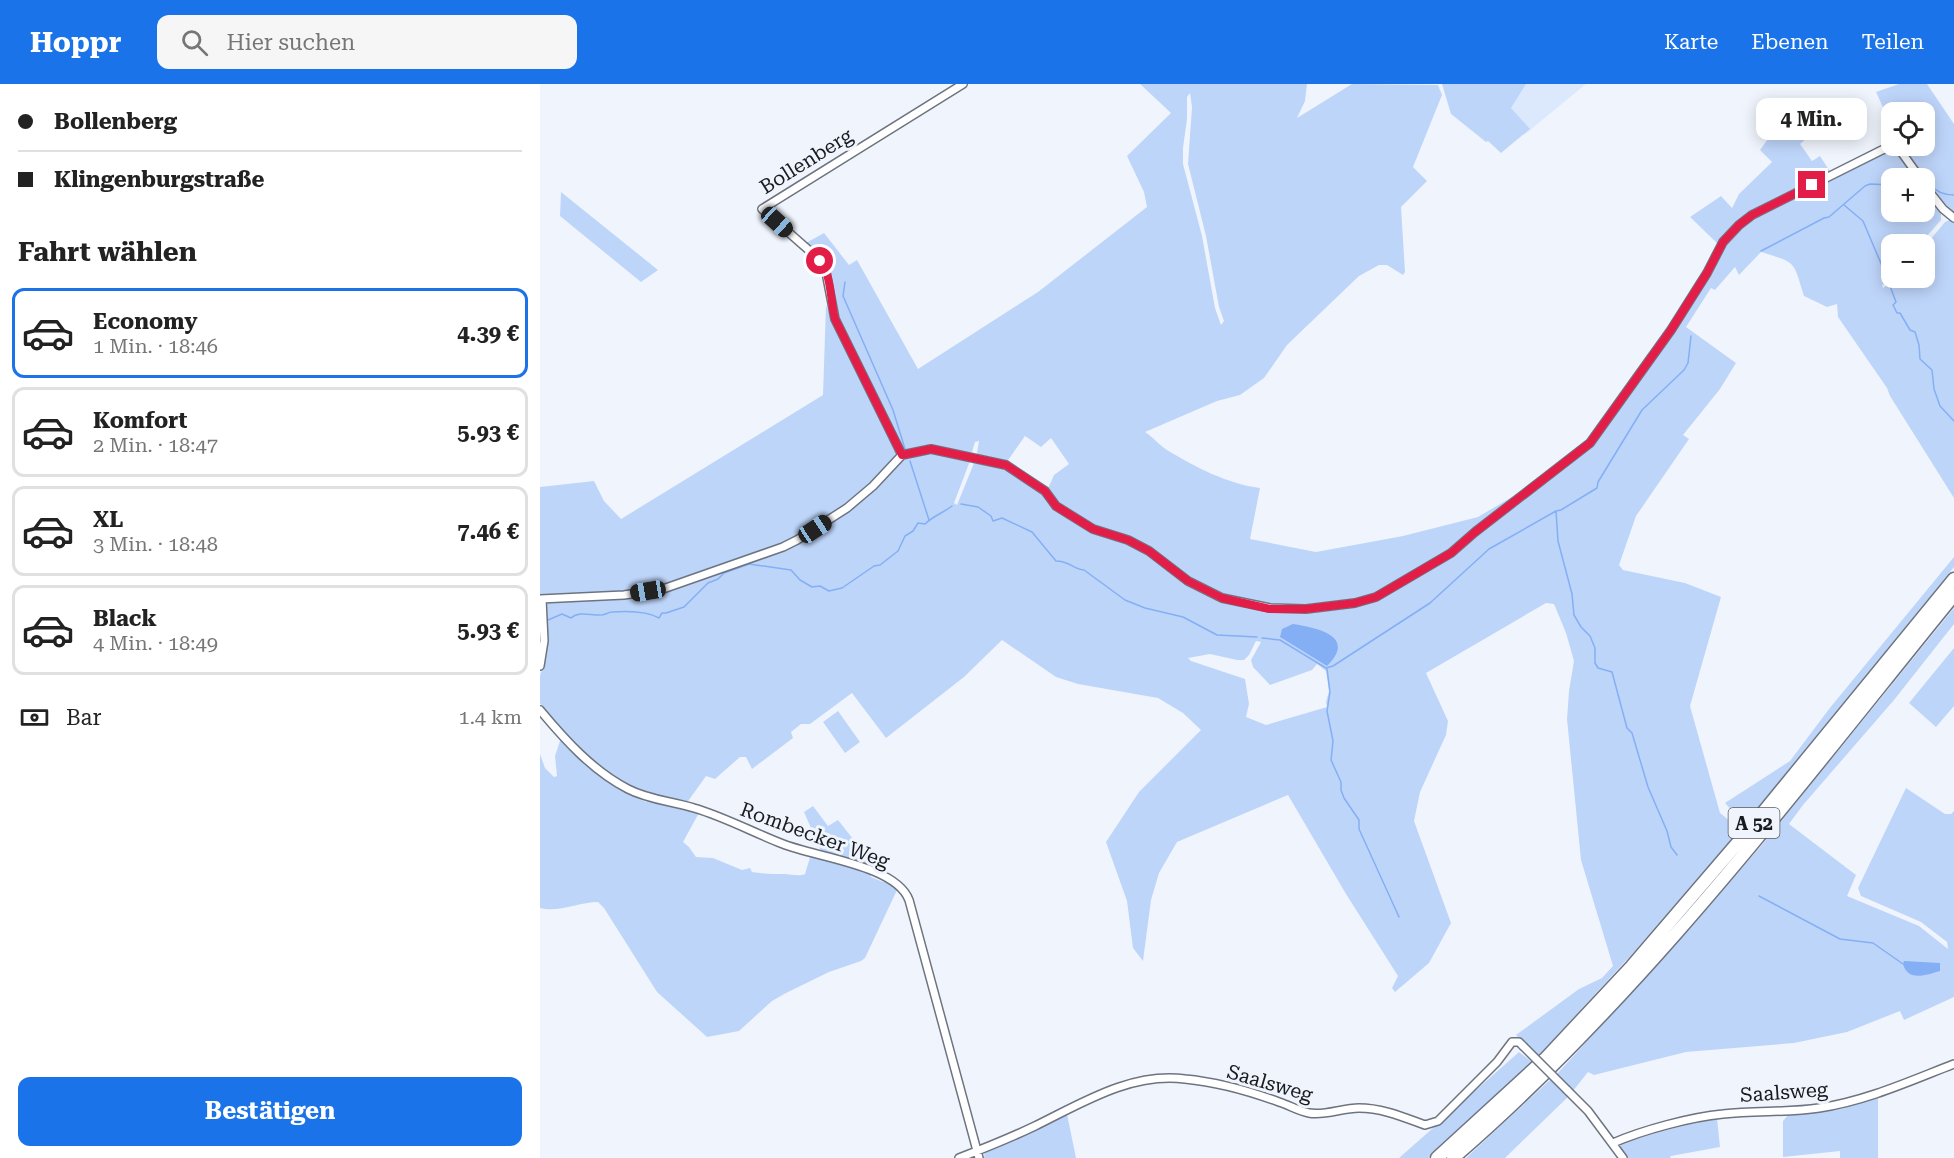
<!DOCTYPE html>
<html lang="de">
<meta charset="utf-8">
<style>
:root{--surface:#fff;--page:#f6f6f6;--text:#222;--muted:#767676;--line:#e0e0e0;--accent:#1a73e8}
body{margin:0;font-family:"Roboto Serif",serif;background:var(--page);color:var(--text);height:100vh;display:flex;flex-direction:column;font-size:22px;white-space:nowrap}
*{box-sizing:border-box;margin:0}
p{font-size:20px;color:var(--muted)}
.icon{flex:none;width:33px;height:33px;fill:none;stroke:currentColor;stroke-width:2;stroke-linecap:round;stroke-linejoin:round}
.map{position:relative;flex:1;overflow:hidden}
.sheet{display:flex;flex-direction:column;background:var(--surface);width:540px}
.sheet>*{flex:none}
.top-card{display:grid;align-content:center;height:132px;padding:0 18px;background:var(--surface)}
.controls{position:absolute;left:1341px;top:18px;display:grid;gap:12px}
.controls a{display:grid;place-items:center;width:54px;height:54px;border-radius:12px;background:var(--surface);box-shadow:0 3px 15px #0003;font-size:30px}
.end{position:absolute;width:27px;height:27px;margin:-14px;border:8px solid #e11d48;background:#fff;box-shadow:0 0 0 3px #fff}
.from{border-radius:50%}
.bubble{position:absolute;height:42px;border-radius:12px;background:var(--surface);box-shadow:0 3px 15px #0003;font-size:20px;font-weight:700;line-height:42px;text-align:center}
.car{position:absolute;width:18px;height:36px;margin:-18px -9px;border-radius:8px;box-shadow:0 0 4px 2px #0007;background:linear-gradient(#222 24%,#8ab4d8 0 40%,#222 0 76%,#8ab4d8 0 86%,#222 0)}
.top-card b{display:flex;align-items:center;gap:21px;height:57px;font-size:22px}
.top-card b+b{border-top:2px solid var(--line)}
.top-card i{width:15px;height:15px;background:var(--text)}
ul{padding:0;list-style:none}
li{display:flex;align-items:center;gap:18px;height:90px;margin:0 12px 9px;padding:0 6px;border:3px solid var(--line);border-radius:12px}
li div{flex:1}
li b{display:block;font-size:22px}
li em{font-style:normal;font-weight:700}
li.active{border-color:var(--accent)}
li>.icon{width:54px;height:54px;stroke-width:1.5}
h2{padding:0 18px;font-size:27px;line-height:72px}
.pay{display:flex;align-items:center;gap:15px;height:66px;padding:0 18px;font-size:22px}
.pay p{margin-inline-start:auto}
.cta{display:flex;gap:12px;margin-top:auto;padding:12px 18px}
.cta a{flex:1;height:69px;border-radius:12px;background:var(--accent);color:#fff;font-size:24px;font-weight:700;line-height:69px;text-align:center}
header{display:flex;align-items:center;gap:36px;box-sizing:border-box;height:84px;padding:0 30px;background:var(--accent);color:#fff}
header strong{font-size:28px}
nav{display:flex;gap:33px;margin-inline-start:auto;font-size:21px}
.search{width:420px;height:54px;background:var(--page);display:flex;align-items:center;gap:15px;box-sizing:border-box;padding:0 21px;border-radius:12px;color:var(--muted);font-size:22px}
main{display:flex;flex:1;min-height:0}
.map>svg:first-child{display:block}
.built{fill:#dce9fd}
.green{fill:#bed5fa;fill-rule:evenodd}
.water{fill:#84aff4}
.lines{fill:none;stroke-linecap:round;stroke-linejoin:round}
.stream{stroke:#84aff4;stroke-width:1.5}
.minor-casing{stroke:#6d7480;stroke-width:10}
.motorway-casing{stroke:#6d7480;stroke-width:15}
.minor{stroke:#fff;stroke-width:7}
.motorway{stroke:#fff;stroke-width:12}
.minor-bridge-casing{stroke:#6d7480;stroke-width:10;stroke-linecap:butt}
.minor-bridge{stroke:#fff;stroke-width:7}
.route{stroke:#e11d48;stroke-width:8}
.labels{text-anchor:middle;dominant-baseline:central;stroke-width:6;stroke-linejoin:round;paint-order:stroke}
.shield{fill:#f0f5fd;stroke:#595c62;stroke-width:1.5}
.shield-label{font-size:18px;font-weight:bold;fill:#181b20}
.street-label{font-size:20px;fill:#181b20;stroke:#f0f5fd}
</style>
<header>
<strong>Hoppr</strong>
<div class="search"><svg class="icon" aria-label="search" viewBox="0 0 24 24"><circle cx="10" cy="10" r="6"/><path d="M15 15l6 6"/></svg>Hier suchen</div>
<nav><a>Karte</a><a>Ebenen</a><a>Teilen</a></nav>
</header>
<main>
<section class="sheet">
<div class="top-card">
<b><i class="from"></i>Bollenberg</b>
<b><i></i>Klingenburgstraße</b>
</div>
<h2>Fahrt wählen</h2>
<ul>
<li class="active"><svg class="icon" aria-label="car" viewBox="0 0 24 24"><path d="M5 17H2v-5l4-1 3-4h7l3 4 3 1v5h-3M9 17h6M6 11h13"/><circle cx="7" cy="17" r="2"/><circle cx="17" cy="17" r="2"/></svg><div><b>Economy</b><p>1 Min. · 18:46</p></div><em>4.39 €</em></li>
<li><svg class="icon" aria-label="car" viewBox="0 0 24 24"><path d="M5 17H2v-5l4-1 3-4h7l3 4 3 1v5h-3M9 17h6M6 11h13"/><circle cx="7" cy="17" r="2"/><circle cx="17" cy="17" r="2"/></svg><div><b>Komfort</b><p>2 Min. · 18:47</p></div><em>5.93 €</em></li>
<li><svg class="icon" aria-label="car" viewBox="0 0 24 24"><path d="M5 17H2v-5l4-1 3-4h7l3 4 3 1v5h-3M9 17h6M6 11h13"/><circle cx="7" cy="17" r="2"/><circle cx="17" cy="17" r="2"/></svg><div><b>XL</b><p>3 Min. · 18:48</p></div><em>7.46 €</em></li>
<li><svg class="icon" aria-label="car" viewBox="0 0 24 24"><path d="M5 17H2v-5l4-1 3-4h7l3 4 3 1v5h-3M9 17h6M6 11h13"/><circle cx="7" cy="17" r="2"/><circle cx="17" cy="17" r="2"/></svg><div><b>Black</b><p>4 Min. · 18:49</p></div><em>5.93 €</em></li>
</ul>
<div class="pay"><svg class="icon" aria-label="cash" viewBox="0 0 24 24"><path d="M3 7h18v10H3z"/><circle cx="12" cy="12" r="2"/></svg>Bar<p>1.4 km</p></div>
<div class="cta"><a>Bestätigen</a></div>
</section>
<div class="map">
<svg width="1414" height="1074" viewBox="0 0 1414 1074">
<rect width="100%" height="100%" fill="#f0f5fd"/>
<path class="built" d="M924 0H1046L984 51Z"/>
<path class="green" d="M600 0H767L765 17 757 34 812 0 898 1 902 11 873 83 887 97 861 123 865 188 863 191 847 181H839L819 192 747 261 724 294 700 311 677 317 605 348C613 353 619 361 627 366 655 383 688 400 720 404L710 455 776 468 863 452 938 433 977 410 978 412 909 467 865 492 868 496 936 450 1052 362 1185 159 1196 146 1213 133 1351 63 1357 65 1378 94H1352V128H1384L1385 104 1401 127V136L1380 160H1352V194H1354L1342 201 1343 204 1358 194H1384L1385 162 1405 138 1414 134V414L1350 312 1347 304 1298 233 1297 220 1287 223 1264 212C1253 177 1257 179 1221 168L1199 191 1195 183 1175 206 1171 204 1146 243 1196 279 1180 305 1143 351 1149 355 1096 432 1079 481 1083 486 1145 499 1181 513 1150 622 1180 729 1200 745 1092 870 998 972 976 951 1039 905 1062 894 1073 882 1041 776 1027 635 1029 607 1034 577 1026 549 1014 520 1006 519 886 589 908 637 906 651 880 708 874 737 911 839 889 879 855 908 852 904 858 892 806 810 748 711 637 758 619 789 611 816 603 877 593 864 587 817 566 758 599 708 661 646 643 629 618 614 538 600 516 593 462 556 424 593 346 654 312 609 270 640H261L251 648 253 654 212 685 206 673H200L175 695 166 692 146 720 110 712 86 701 68 691 40 667 4 626 0 619V592L7 566V539L5 522 9 517 30 516 33 510 0 511V403L54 397 64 417 81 435 283 311 286 221 298 251 361 377 387 367 430 377 414 419 417 421 434 379 465 384 504 410 514 423 555 442 517 420 507 407 514 391 529 380 511 354 501 363 485 352 466 379 439 374 437 369 439 357 435 358 432 368 428 371 387 362 370 367 363 365 304 248 295 224 292 195 287 178 266 159 284 149 309 181 317 176 378 285 498 208 607 123 604 108 587 72 631 29ZM650 9 652 23 648 80 666 152 679 223 684 237 681 241 675 224 662 152 643 80V64L647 35V13ZM716 557 721 558 711 576 713 583 730 601 772 586 777 580 786 587 789 607 786 618 787 623 726 641 706 633 709 620 705 595 651 577 648 574 670 570 697 576H704L709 571Z
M902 0H986L971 24 990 45 961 69 948 57 946 58 911 30Z
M1359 0H1387L1414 40V130L1399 117 1361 62H1384V28H1352L1351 41 1336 8Z
M1246 30 1267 54 1260 60 1272 77 1280 72 1291 89 1211 129 1178 160 1150 133 1181 112 1192 124 1199 110 1232 78 1220 66Z
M21 108 118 186 101 198 20 132Z
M1414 473V483L1204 740 1185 719 1250 677 1289 625Z
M1414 524V540L1354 616 1263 721 1249 740 1316 791 1307 812 1379 842 1408 865 1407 858 1381 838 1321 812 1318 804 1366 704 1405 730H1411L1414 727V913L1364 936 1360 927 1307 948 1254 959 1146 968 1054 991 1048 988 1033 1007 1016 991 1128 869 1221 762Z
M1414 564V622L1396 643 1369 619Z
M298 627 320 658 305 669 283 638Z
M21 654 93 712 106 718 109 716 160 727 143 758 149 763 156 773 173 774 202 786 210 784 212 788C225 790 233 790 244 790 252 790 257 793 265 790L271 770 293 775 330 789 331 793 343 798 347 797 356 802 357 806 325 874 321 877 289 888 246 909 232 917 199 947 167 953 117 908 64 824 58 818C39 818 18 829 0 824V670L5 684 14 693 17 692 15 672Z
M273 722 288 742 298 736 333 780 331 785 281 767 264 728Z
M979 968 992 978 888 1074H859Z
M1011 995 1029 1012 968 1071 965 1074H926Z
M1338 1012V1074H1300V1067L1243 1073V1037L1248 1031 1301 1025Z
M527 1030 536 1074H444L445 1066 493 1047Z
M1177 1034 1180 1063 1131 1072 1130 1074H1087L1080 1064 1081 1060 1122 1047Z"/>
<path class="water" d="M753 540C778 544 817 552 787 582L740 553 742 545Z
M1364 877 1400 879V887C1386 891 1368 898 1363 880Z"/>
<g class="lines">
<path class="stream" d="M1389 100C1396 108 1404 111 1414 111
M1304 121 1323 137 1348 196
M1221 167 1284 134 1289 133 1325 102 1330 100 1352 101
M305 198 303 212 353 326 365 365
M1350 202 1356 218 1353 221 1357 229H1360L1370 246 1375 248 1379 261 1380 275 1392 286 1394 305 1400 322 1414 337
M370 377 389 436
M421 420 438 423 451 432 453 437 462 434 492 448 516 477C530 477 533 485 544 486L585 516 605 524 643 533 677 551 717 553
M1016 427 1018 457 1032 510 1034 531 1041 543 1050 552 1055 564V579L1058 584 1072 588 1087 644 1092 649 1108 703 1127 747 1131 763 1137 771
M8 536 22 530 31 534C39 527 49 531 59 531 64 532 68 528 72 528 86 527 107 527 119 534L122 529H126L144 523 168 499 178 495 184 489 209 480 251 486 260 496 272 503 280 502 289 507 302 504 334 482 340 481 358 467 365 452 373 447 378 439 385 440C393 432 403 429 412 422
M722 554 740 556 786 584 793 582 890 519 949 465 1016 427 1021 426 1057 404 1058 398 1102 326 1144 286 1148 279 1151 252
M787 585 790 608 787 627 793 657 791 676 801 698V706L804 714 819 736V745L859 833
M1219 812 1300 855 1333 859 1363 880"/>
<defs>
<path id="minor" d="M1357 62 1380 94
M1384 101 1403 125 1414 134
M362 371 295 235 285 183 280 176 222 125 423 0
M0 515 84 511 123 505 243 463 257 456 307 424 333 402 362 371 391 365 466 381 505 407 516 422 553 445 588 456 609 467 648 497 682 514 730 524 766 525 815 519 836 513 911 469 935 448 1050 359 1131 246 1167 189 1183 158 1199 141 1212 131 1352 61
M0 582 4 557 2 515
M0 626C25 656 53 687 88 705 109 716 132 717 154 724 185 733 214 749 243 760 275 773 356 781 369 816L439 1074
M1027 1006 1048 1027 1083 1074
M1073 1059C1103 1046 1151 1033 1183 1030 1215 1026 1247 1029 1279 1024 1326 1017 1370 997 1414 980
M419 1074C445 1064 470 1054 495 1042 542 1019 591 988 645 995 677 998 709 1007 739 1018 749 1021 758 1027 769 1029 785 1032 802 1024 819 1024 842 1024 863 1033 885 1041L898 1037 957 978 972 958H979L983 962"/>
<path id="motorway" d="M897 1074 1005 975 1092 882 1207 748 1414 495
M913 1074C1102 911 1257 704 1414 511"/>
</defs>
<use href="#minor" class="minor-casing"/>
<use href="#motorway" class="motorway-casing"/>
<use href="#minor" class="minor"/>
<use href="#motorway" class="motorway"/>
<defs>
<path id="minor-bridge" d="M983 962 1027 1006"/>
</defs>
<use href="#minor-bridge" class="minor-bridge-casing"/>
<use href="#minor-bridge" class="minor-bridge"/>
</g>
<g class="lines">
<path class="route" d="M280 177C292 192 290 216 295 235L362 371 391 365 466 381 505 407 516 422 553 445 588 456 609 467 648 497 682 514 730 525H766L815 519 836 513 911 469 935 448 1050 359 1131 246 1167 189 1183 158 1199 141 1212 131 1272 101"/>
</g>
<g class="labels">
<rect class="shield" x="1188.5" y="724" width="51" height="30" rx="4.5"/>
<g class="shield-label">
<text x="1214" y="739">A 52</text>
</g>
<g class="street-label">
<text transform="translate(266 77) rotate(-32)">Bollenberg</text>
<text transform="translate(275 751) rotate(20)">Rombecker Weg</text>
<text transform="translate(730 999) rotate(16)">Saalsweg</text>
<text transform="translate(1244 1008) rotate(-4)">Saalsweg</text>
</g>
</g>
</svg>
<div class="controls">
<a><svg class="icon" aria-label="locate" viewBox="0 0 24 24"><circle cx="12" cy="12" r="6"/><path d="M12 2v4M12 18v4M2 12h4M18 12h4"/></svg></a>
<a>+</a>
<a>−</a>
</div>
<i class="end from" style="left:280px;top:177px"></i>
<i class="end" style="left:1272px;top:101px"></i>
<div class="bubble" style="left:1216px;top:14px;width:111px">4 Min.</div>
<i class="car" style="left:237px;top:138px;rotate:132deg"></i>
<i class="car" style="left:275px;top:445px;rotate:57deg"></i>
<i class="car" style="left:108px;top:507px;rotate:261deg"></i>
</div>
</main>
